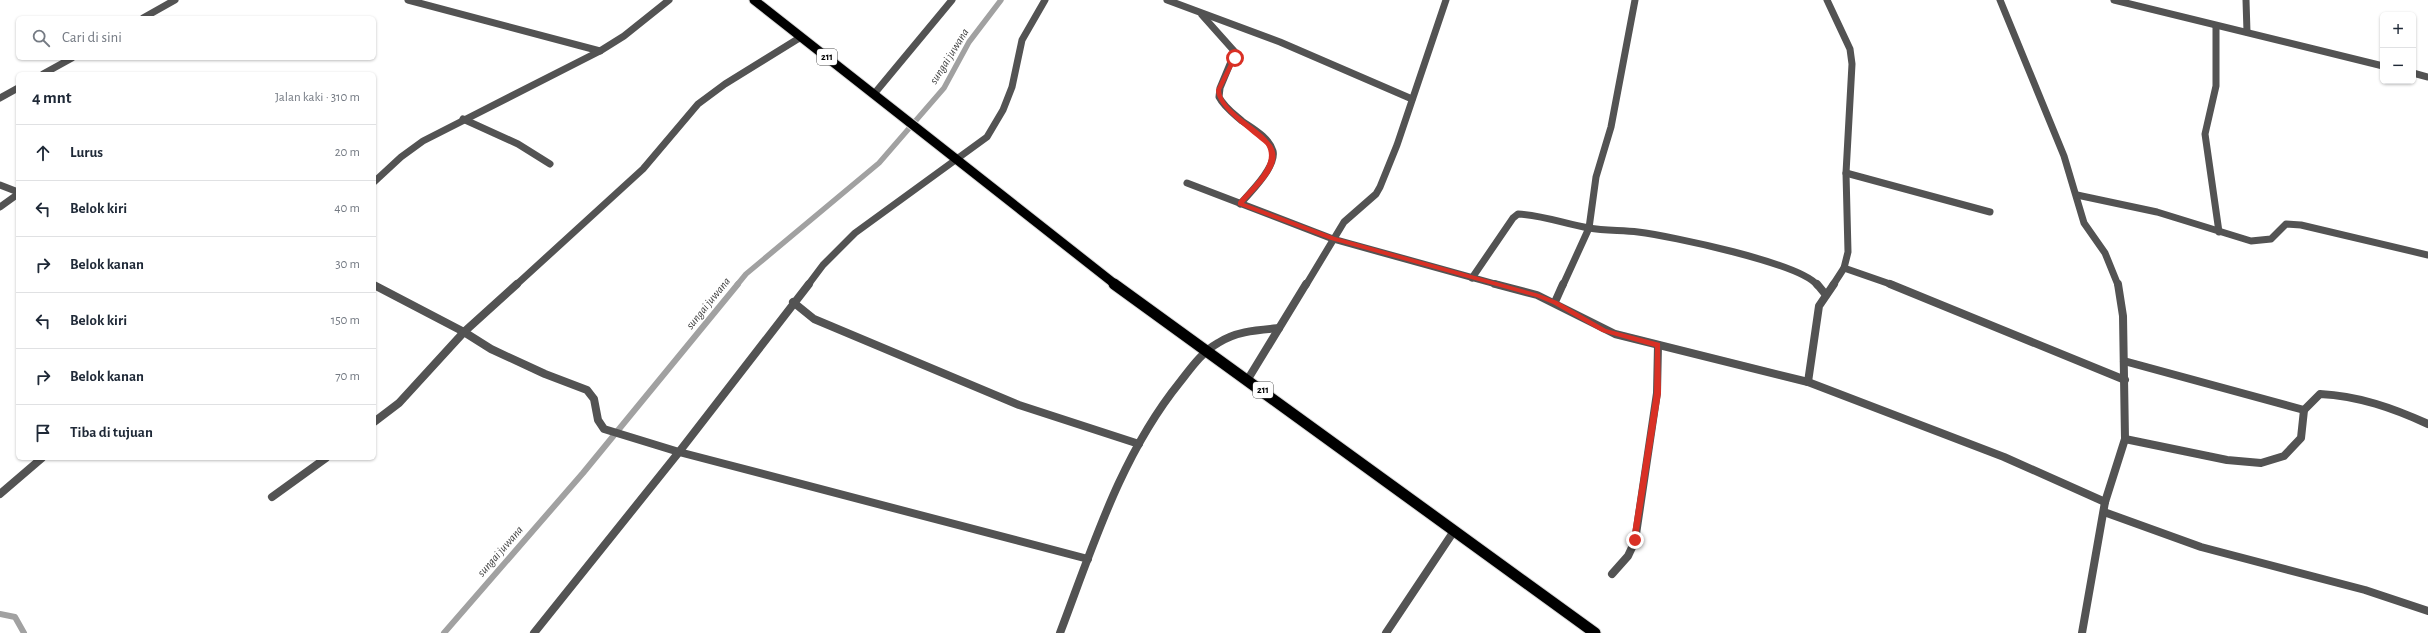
<!DOCTYPE html>
<html lang="id">
<meta charset="utf-8">
<style>
body{margin:0;font-family:"Alegreya Sans",sans-serif;background:#f2f2f3;color:#1f2937}
.controls{position:absolute;right:12px;top:12px;display:grid;overflow:hidden;border-radius:6px;box-shadow:0 1px 3px #0004}
.controls button{width:36px;height:36px;display:grid;place-items:center;padding:0;border:0;border-bottom:1px solid #e0e1e3;background:#fff;color:#1f2937;font:20px sans-serif}
.stop{position:absolute;width:12px;height:12px;margin:-9px;border:3px solid #d93025;border-radius:50%;background:#fff}
.stop.end{background:#d93025;border-color:#fff;box-shadow:0 1px 4px #0008}
.list{margin:0;padding:0;list-style:none}
h2{display:flex;justify-content:space-between;align-items:center;height:52px;margin:0;padding:0 16px;font-size:17px}
h2 small{font-size:13px;font-weight:400;color:#747a83}
.list li{display:grid;grid-template-columns:26px 1fr auto;gap:12px;align-items:center;box-sizing:border-box;height:56px;padding:0 16px;border-top:1px solid #e0e1e3}
.list b{display:block;font-size:15px;white-space:nowrap}
.list em{font-size:13px;font-style:normal;color:#747a83}
.icon{flex:none;width:22px;height:22px;fill:none;stroke:currentColor;stroke-width:2;stroke-linecap:round;stroke-linejoin:round}
.map{position:relative;flex:none;width:2428px;height:633px;overflow:hidden}
.search{position:absolute;background:#fff;box-shadow:0 1px 3px #0004;left:16px;top:16px;width:360px;height:44px;display:flex;align-items:center;gap:10px;box-sizing:border-box;padding:0 14px;border-radius:6px;color:#747a83;font-size:15px}
.panel{position:absolute;background:#fff;box-shadow:0 1px 3px #0004;left:16px;top:72px;width:360px;height:388px;border-radius:6px}
.map>svg:first-child{display:block}
.lines{fill:none;stroke-linecap:round;stroke-linejoin:round}
.stream-far1{stroke:#a1a1a1;stroke-width:5.5}
.stream{stroke:#a1a1a1;stroke-width:6}
.primary-far1-casing{stroke:#dbdbdb;stroke-width:11}
.primary-casing{stroke:#dbdbdb;stroke-width:13}
.street-far1{stroke:#535353;stroke-width:7}
.street{stroke:#535353;stroke-width:8}
.primary-far1{stroke:#000;stroke-width:9}
.primary{stroke:#000;stroke-width:11}
.route{fill:#d93025}
.labels{text-anchor:middle;dominant-baseline:central;stroke-width:3;stroke-linejoin:round;paint-order:stroke}
.shield{fill:#fff;stroke:#4c4c4c;stroke-width:1}
.shield-label{font-size:10px;font-weight:bold;fill:#000}
.water-label{font-size:12px;font-style:italic;fill:#424242;stroke:#fff}
</style>
<div class="map">
<svg width="2428" height="633" viewBox="0 0 2428 633">
<rect width="100%" height="100%" fill="#fff"/>
<g class="lines">
<!-- stream-far1 -->
<polyline class="stream-far1" points="737,285 746,274 879,163 944,88 969,42 1001,0"/>
<!-- stream -->
<g class="stream">
<polyline points="0,614 15,617 24,633"/>
<polyline points="444,633 583,473 738,284"/>
</g>
<!-- primary-far1 casing -->
<g class="primary-far1-casing">
<polyline id="primary-far1" points="754,0 1116,285"/>
</g>
<!-- primary casing -->
<g class="primary-casing">
<polyline id="primary" points="1114,284 1595,633"/>
</g>
<!-- street-far1 -->
<g class="street-far1">
<polyline points="408,0 600,51"/>
<polyline points="1167,0 1280,42 1412,99"/>
<polyline points="1827,0 1850,49 1852,64 1846,173 1848,252 1844,268 1833,285"/>
<polyline points="2000,0 2064,156 2084,223 2105,253 2118,285"/>
<polyline points="2114,0 2383,66"/>
<polyline points="2246,0 2247,32"/>
<path d="M1202,15L1235,52L1220,88L1219,97C1224,107 1234,114 1242,121C1252,128 1269,137 1273,151C1277,166 1250,193 1240,204"/>
<polyline points="143,18 175,0"/>
<polyline points="2216,26 2216,86 2205,134 2219,232"/>
<polyline points="2413,73 2428,77"/>
<polyline points="43,74 72,58"/>
<polyline points="874,94 952,0"/>
<polyline points="0,98 18,88"/>
<polyline points="463,119 518,144 550,164"/>
<polyline points="1846,173 1990,212"/>
<polyline points="374,182 401,157 423,141 600,51 624,36 669,0"/>
<polyline points="1187,183 1333,239 1499,285"/>
<polyline points="0,185 18,192"/>
<polyline points="2077,195 2157,212 2251,241 2271,239 2286,224 2301,225 2428,255"/>
<polyline points="0,207 18,194"/>
<polyline points="1844,268 1893,285"/>
<path d="M1472,278L1513,218L1518,214C1543,215 1565,224 1589,228C1605,231 1622,230 1638,232C1670,236 1800,263 1817,285"/>
<polyline points="516,285 643,169 698,104 725,84 801,37"/>
<polyline points="808,285 823,265 855,233 987,137 1003,110 1012,87 1022,40 1045,0"/>
<polyline points="1306,285 1344,222 1376,194 1380,187 1397,145 1446,0"/>
<polyline points="1563,285 1589,228 1596,177 1611,127 1635,0"/>
</g>
<!-- street -->
<g class="street">
<polyline points="1495,284 1537,295 1615,334 1808,382 2004,457 2105,502"/>
<polyline points="1817,284 1826,295"/>
<polyline points="1890,284 2125,380"/>
<polyline points="374,285 464,332 491,349 545,374 587,390 594,399 598,420 604,429 679,452 1088,559"/>
<polyline points="793,302 814,319 1019,405 1139,444"/>
<polyline points="1555,302 1563,284"/>
<polyline points="2124,361 2304,410"/>
<polyline points="1248,379 1306,284"/>
<polyline points="1808,382 1819,306 1834,284"/>
<polyline points="374,422 399,403 464,332 517,284"/>
<path d="M2125,439L2227,460L2261,463L2284,456L2301,438L2304,410L2320,394C2359,396 2393,408 2428,424"/>
<polyline points="0,494 42,458"/>
<polyline points="272,497 326,458"/>
<polyline points="2104,512 2201,547 2365,590 2428,611"/>
<polyline points="1612,574 1628,556 1635,541 1657,393 1658,345"/>
<polyline points="534,633 679,452 809,284"/>
<path d="M1060,633C1093,546 1121,455 1180,382C1191,368 1202,352 1218,343C1236,331 1258,330 1279,328"/>
<polyline points="1386,633 1454,531"/>
<polyline points="2082,633 2105,502 2125,439 2123,316 2118,284"/>
</g>
<!-- primary-far1 -->
<use href="#primary-far1" class="primary-far1"/>
<!-- primary -->
<use href="#primary" class="primary"/>
</g>
<!-- route -->
<path class="route" d="M1233,56L1237,58L1221,90C1222,117 1282,133 1275,161C1272,176 1254,191 1244,203L1335,237L1539,294L1557,301L1606,329L1660,343L1661,393L1637,543L1635,544L1631,540L1654,393L1655,347L1602,332L1553,304L1536,297L1331,240L1238,205V202C1250,187 1278,165 1266,145C1253,133 1216,108 1216,90Z"/>
<g class="labels">
<!-- shield labels -->
<g class="shield">
<rect x="817" y="49" width="20" height="16" rx="3"/>
<rect x="1253" y="382" width="20" height="16" rx="3"/>
</g>
<g class="shield-label">
<text x="827" y="57">211</text>
<text x="1263" y="390">211</text>
</g>
<!-- water labels -->
<g class="water-label">
<text transform="translate(949 56) rotate(-58)">sungai juwana</text>
<text transform="translate(708 303) rotate(-51)">sungai juwana</text>
<text transform="translate(500 551) rotate(-49)">sungai juwana</text>
</g>
</g>
</svg>
<div class="controls">
<button>+</button>
<button>−</button>
</div>
<div class="stop" style="left:1235px;top:58px"></div>
<div class="stop end" style="left:1635px;top:540px"></div>
<div class="search"><svg class="icon" aria-label="search" viewBox="0 0 24 24"><circle cx="10" cy="10" r="6"/><path d="M15 15l6 6"/></svg>Cari di sini</div>
<section class="panel">
<h2>4 mnt<small>Jalan kaki · 310 m</small></h2>
<ul class="list">
<li><svg class="icon" aria-label="ahead" viewBox="0 0 24 24"><path d="M12 20V5M6 11l6-6 6 6"/></svg><div><b>Lurus</b></div><em>20 m</em></li>
<li><svg class="icon" aria-label="left" viewBox="0 0 24 24"><path d="M17 20v-9H6M10 6l-5 5 5 5"/></svg><div><b>Belok kiri</b></div><em>40 m</em></li>
<li><svg class="icon" aria-label="right" viewBox="0 0 24 24"><path d="M7 20v-9h11M14 6l5 5-5 5"/></svg><div><b>Belok kanan</b></div><em>30 m</em></li>
<li><svg class="icon" aria-label="left" viewBox="0 0 24 24"><path d="M17 20v-9H6M10 6l-5 5 5 5"/></svg><div><b>Belok kiri</b></div><em>150 m</em></li>
<li><svg class="icon" aria-label="right" viewBox="0 0 24 24"><path d="M7 20v-9h11M14 6l5 5-5 5"/></svg><div><b>Belok kanan</b></div><em>70 m</em></li>
<li><svg class="icon" aria-label="arrive" viewBox="0 0 24 24"><path d="M6 21V4h12l-3 4 3 4H6"/></svg><div><b>Tiba di tujuan</b></div></li>
</ul>
</section>
</div>
